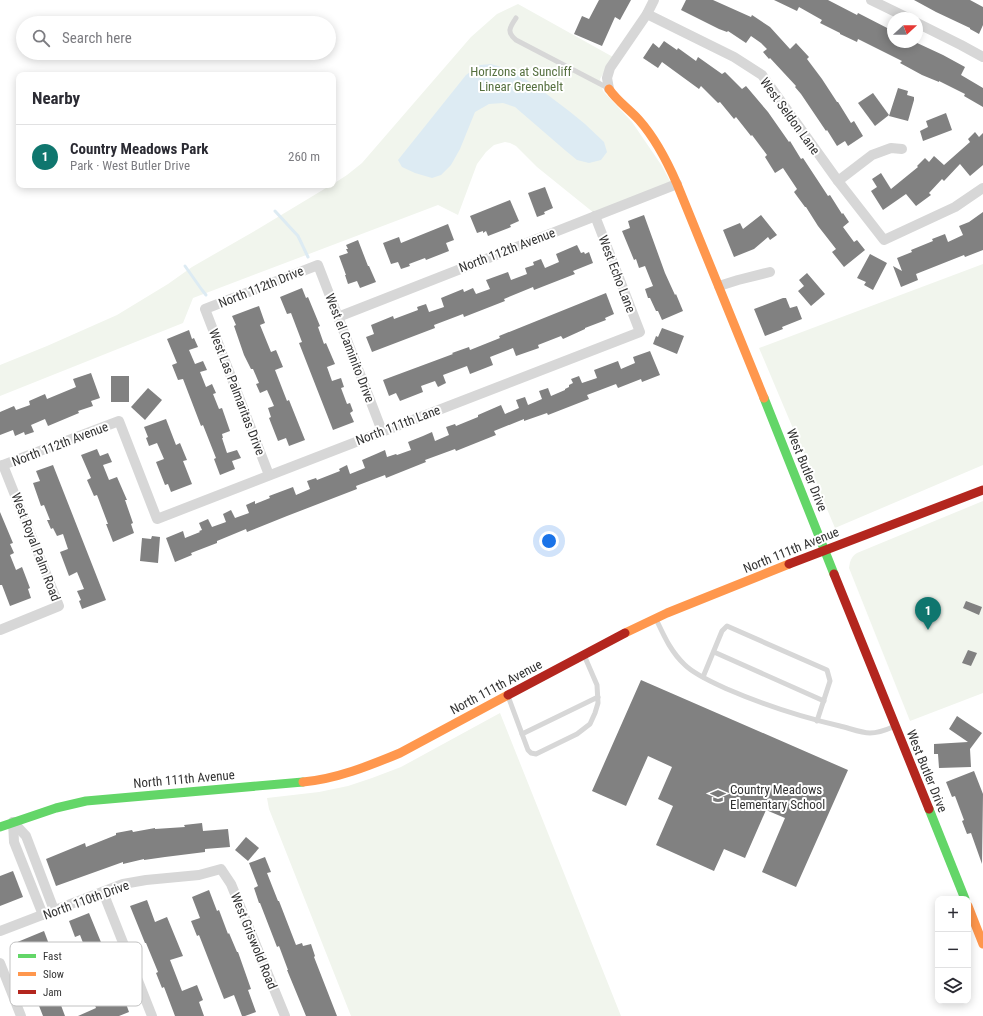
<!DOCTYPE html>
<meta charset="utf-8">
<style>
body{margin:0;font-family:"Roboto Condensed",sans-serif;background:#f7f7f7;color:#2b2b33}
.controls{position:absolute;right:12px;bottom:12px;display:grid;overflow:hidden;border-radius:8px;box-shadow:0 2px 10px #0003}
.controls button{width:36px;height:36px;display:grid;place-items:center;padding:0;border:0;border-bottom:1px solid #e1e1e2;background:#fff;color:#2b2b33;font:20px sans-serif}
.compass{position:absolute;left:887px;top:12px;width:36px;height:36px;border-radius:50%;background:#fff;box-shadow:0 2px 10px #0003;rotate:69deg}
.you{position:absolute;left:549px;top:541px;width:14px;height:14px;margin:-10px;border:3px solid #fff;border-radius:50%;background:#1a73e8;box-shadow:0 0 0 6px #1a73e833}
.badge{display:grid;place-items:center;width:26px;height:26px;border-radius:50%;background:#0f766e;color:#fff;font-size:13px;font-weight:700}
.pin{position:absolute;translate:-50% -33px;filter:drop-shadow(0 1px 2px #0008)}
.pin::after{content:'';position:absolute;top:21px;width:14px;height:12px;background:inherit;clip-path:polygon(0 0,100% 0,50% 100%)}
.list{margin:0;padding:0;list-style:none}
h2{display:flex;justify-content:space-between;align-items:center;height:52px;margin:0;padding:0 16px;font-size:17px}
h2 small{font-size:13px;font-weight:400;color:#7c7c81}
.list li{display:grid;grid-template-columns:26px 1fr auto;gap:12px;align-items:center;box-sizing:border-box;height:64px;padding:0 16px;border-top:1px solid #e1e1e2}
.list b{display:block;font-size:15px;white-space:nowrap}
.list p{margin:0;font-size:13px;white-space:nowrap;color:#7c7c81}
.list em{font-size:13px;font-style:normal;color:#7c7c81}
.icon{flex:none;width:22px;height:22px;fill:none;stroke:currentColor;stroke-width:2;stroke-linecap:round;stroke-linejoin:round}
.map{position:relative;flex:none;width:983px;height:1016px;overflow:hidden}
.search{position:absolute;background:#fff;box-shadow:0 2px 10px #0003;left:16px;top:16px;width:320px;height:44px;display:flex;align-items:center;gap:10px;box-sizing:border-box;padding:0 14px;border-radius:22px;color:#7c7c81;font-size:15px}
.panel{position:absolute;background:#fff;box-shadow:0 2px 10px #0003;left:16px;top:72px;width:320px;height:116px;border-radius:8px}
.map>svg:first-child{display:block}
.green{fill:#f1f5ed}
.water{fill:#ddebf3}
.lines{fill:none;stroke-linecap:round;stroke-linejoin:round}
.stream{stroke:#ddebf3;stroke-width:3}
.building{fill:#818181}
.lane{stroke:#d7d7d7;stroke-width:5}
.street{stroke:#d7d7d7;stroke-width:10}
.fast{stroke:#63d668;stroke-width:9}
.slow{stroke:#ff974d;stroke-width:9}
.jam{stroke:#b3261e;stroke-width:9}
.labels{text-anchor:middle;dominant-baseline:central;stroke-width:4;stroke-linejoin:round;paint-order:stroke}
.park-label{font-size:13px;fill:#56703f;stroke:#fff}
.street-label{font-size:13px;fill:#333;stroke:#fff}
.poi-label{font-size:13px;fill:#333;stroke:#fff;text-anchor:start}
.key{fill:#fff;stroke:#c2c2c2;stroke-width:1}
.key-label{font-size:11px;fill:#333}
</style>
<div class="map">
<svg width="983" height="1016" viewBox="0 0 983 1016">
<rect width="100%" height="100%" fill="#fff"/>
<!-- green -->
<g class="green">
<polygon points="518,4 613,57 600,79 603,91 632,122 662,166 671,183 594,213 537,167 516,146 510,143 505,142 494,145 486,152 477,164 458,215 438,205 193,298 183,323 0,396 0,365 47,346 117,315 168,284 192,267 258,229 331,185 333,185 333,184 347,175 362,163 471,37 497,14"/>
<polygon points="983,264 983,465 835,528 759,348"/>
<path d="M983,501V693L910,721L849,568C850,561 851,557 857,553Z"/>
<polygon points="500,713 621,1016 351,1016 269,809 267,798 319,792 348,786 372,778 401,767"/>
</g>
<!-- water -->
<polygon class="water" points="491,64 511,70 536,86 569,111 585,124 604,142 607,152 601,160 589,163 577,160 566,151 515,107 503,103 489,104 475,112 460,149 451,165 441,175 432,178 415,173 402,167 398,160 466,75 480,65"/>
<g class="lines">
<!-- stream -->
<g class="stream">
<polyline points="275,211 298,236 308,257"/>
<polyline points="185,266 202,290 206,295"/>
</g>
</g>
<!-- building -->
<g class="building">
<polygon points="599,0 631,0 620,20 615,17 602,46 574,34 582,16 589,19"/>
<polygon points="686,0 713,0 751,17 752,15 770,27 790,49 796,43 809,57 807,59 822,79 837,102 838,102 851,123 854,121 863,136 848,146 845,141 837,146 827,130 826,131 801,94 795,87 796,86 770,58 769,59 763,52 767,49 761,43 751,36 746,43 728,31 727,32 719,29 681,10"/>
<polygon points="774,0 828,0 857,15 858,13 893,31 893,42 915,42 943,55 965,67 961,75 983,88 983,107 964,96 965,94 939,81 939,82 922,75 900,63 902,61 858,39 857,42 840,34 840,33 820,23 822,20 799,7 797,11"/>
<polygon points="914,0 970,0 983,7 983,25 979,34 970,29 970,28 936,12"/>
<polygon points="664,41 677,50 678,48 696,61 698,57 722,74 725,72 742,89 746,86 768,112 789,142 790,141 801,159 803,158 828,196 830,195 842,214 843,213 849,222 843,227 854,242 857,240 865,250 844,267 832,252 836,249 818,226 806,207 805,207 794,192 797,189 783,168 775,173 765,157 767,155 752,135 751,136 736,117 734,119 720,102 718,103 701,86 699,89 662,62 658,68 643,58 653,43 659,48"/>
<polygon points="898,88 908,91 907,95 914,97 914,100 908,121 889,116"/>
<polygon points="873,93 889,115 875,126 858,103"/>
<polygon points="946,113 952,130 923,141 920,131 928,127 926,121"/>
<polygon points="975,132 979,137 983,133 983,165 970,176 960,164 944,181 942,179 929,193 931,195 916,206 906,194 883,210 871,191 877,187 872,179 881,173 891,189 918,167 917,166 925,158 929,162 934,156 944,165 970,142 968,139"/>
<polygon points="545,187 553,208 544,212 545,214 537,217 528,193"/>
<polygon points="510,200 519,221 510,225 511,227 488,236 486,231 483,233 483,231 477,233 470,216"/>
<polygon points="983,212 983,250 965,257 964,255 916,274 918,280 901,287 893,266 902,271 897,258 912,252 911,250 933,241 932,239 945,234 948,242 963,235 959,226 969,222"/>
<polygon points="644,215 665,273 675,295 676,294 683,311 662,320 658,311 656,311 650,298 648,298 645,289 653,286 645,266 639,268 636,259 634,260 622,231 630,228 628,221"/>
<polygon points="761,215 777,235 770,240 768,237 754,249 734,257 723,230 740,223 743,229"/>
<polygon points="448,224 454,240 446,243 449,251 426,260 425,258 409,264 410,266 401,269 398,262 391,264 383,243 399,237 401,243"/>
<polygon points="358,240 368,266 369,266 376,282 360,288 357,281 348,284 345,275 346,275 339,256 348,253 346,249 348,249 346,245"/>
<polygon points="577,245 581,253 584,252 585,254 589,252 593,263 573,271 575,274 534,290 533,287 504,299 505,301 482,310 464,317 463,314 434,325 435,328 372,352 366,337 374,334 371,325 393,316 394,319 418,310 417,307 426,304 429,312 444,307 441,298 463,289 464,292 473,288 476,294 490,289 486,280 508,272 511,280 527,274 525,268 534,265 533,262 541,259 545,268 559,262 556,254"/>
<polygon points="870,254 887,263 873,290 864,285 866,282 857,278"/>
<polygon points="807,273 825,294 811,306 798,291 804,286 799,280"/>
<polygon points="302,288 306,298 308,297 320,326 318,327 324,344 326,343 335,364 327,367 332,381 341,378 344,387 341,388 347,404 350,403 353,411 350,413 354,422 333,430 299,343 302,342 291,313 287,314 280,297"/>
<polygon points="606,293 614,314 605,318 606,320 585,328 585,329 563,339 561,336 538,345 539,348 516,356 513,348 490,357 493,365 470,374 467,366 443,375 446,383 438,387 435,381 421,386 423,392 400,401 396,393 389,396 383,380 453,354 452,353 469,347 470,350 500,338 499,336 539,320"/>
<polygon points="783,298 786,298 790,308 797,306 802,319 782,327 783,329 765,336 754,309"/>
<polygon points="259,306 265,323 260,325 271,352 276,350 283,367 275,370 287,401 289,400 305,440 289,446 286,438 278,441 269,418 271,417 268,408 274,406 267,390 260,393 256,384 259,383 253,369 251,369 244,355 234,326 236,325 232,316"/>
<polygon points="662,328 684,336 677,354 653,344 656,336 658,337"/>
<polygon points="189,330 192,339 194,338 198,347 189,350 195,364 203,361 207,370 200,372 206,387 212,384 216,393 213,394 219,409 222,408 230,431 222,434 223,438 222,438 227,453 237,450 241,458 232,461 235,469 220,475 214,459 216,458 203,425 201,426 183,379 178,380 172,365 177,363 167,339"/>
<polygon points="650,351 660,375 642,382 641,379 618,388 616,384 587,395 589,399 548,415 547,413 524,421 524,419 494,431 496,435 456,451 455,449 425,460 426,462 386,478 385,475 356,486 357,489 287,516 247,532 246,529 217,541 217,543 191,553 192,555 175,562 166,538 183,531 185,538 200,532 199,531 202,530 199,523 208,519 212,527 226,522 223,514 231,510 235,518 249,513 246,505 255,501 255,504 270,498 269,496 293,487 296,495 310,489 307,481 316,478 317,480 340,471 339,469 347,465 350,474 365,468 362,460 376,454 385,450 387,457 396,454 397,455 411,450 408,442 423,436 432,432 435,441 449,435 446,427 455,424 456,426 478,417 478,415 501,405 505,414 519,408 516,400 525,397 528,405 542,399 539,391 548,388 551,396 565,390 565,389 569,387 569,385 573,383 571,379 579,376 582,383 597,378 594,370 618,361 621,369 635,363 633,357"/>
<polygon points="91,373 100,398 91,401 93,406 78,411 79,413 48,426 45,419 31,425 34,432 25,435 24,432 15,436 13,430 0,435 0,412 14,406 16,410 30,405 29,401 45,394 47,399 76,387 73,379"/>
<rect x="111" y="376" width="18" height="26"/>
<polygon points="148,388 162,400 145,420 131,407"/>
<polygon points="166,419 176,445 180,443 187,460 183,461 192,484 171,492 168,484 165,485 156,462 164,459 157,443 149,446 146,438 148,437 144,427"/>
<polygon points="97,449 100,456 108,453 112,462 103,465 109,480 117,477 127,500 125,500 133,523 131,524 134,533 113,542 106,524 108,524 97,495 94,496 87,480 91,478 81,455"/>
<polygon points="53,465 106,600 82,609 79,601 81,600 77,591 84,589 77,572 69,576 60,552 68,549 63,534 57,536 53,528 51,529 47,520 50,520 44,505 41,506 33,483 40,481 36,471"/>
<polygon points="0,512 13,543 10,544 14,553 10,555 16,570 22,567 30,588 28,589 31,598 10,606 2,585 0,585"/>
<polygon points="152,536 160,537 158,563 140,561 142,538 151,539"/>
<polygon points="966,601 982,607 979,615 963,608"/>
<polygon points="968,650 977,653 971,666 962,663"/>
<polygon points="641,680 848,770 796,887 762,872 785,818 766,810 745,858 724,849 714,871 656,845 673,806 658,799 672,767 648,756 626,806 592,791"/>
<polygon points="957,716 982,733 970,749 971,767 939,768 938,754 934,754 934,744 968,742 949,729"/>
<polygon points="974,771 983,794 982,864 971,833 967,834 962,821 964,820 955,796 952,797 946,782"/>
<polygon points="202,823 203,831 228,829 230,847 205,849 205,852 165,857 144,860 144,859 123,864 123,862 56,886 46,859 85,843 86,847 116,835 116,833 132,830 133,832 155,828 155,829 185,827 184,825"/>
<polygon points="246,837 259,848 248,861 235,850"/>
<polygon points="265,857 271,872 267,873 278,901 279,901 296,945 302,943 303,946 311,944 315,956 314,957 337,1016 306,1016 287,970 288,970 279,946 277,947 260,903 259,903 254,888 258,886 249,863"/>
<polygon points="13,871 23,897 0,906 0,876"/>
<polygon points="209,890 217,911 219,910 228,934 229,933 237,952 238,952 251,989 248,990 256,1012 245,1016 242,1016 234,995 224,999 199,935 197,936 191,921 200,918 192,897"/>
<polygon points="147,900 155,922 167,917 183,956 170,960 182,991 197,985 203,1000 199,1002 204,1016 175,1016 164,987 162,988 156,973 158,972 146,943 145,943 130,906"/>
<polygon points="89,913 105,952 102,953 112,978 116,976 129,1012 119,1016 78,1016 96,1008 88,987 90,987 82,967 91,963 80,935 75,937 69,921"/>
<polygon points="44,931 50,947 47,948 59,978 60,977 65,989 56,992 65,1016 43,1016 28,978 15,943"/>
</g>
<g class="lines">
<!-- lane -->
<g class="lane">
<path d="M516,18C510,27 506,32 516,40L608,88"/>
<path d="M656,619C664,636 671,652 685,665C695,675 714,683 727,689C764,705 801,717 840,726C849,728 861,733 870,733C878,733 886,730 893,727"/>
<polyline points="714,652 824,701"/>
<polyline points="703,677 722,631 727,626 827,670 830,681 817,721"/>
<polyline points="508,696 528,750 531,753 536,754 577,734 590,724 595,713 598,703 597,685 584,655"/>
<polyline points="522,734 598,697"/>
</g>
<!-- street -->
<g class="street">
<polyline points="871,0 908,18"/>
<polyline points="647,14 734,57 762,75 838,181 884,240 955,207 983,188"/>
<polyline points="917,23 961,45 983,57"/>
<polyline points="609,89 607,78 610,68 647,14 654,0"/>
<polyline points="838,181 872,155 891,148 902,149"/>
<polyline points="719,286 738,280 770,272"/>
<polyline points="338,317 677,184"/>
<polyline points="0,466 119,421 157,519 640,332 595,216"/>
<polyline points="269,475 205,309 318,265 382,431"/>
<polyline points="0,630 59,606 3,465"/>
<polyline points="13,822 26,836 54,910"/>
<polyline points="13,822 14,842 43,915"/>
<polyline points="103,892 152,1016"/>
<polyline points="0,931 123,884 146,880 199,875 221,869 231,884 285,1016"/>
<polyline points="0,963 21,1016"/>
</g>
<!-- fast -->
<g class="fast">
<polyline points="764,398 834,574"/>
<polyline points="929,809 965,899"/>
<polyline points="0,827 56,808 86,801 303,782"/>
</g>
<!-- slow -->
<g class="slow">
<path d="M609,89C617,101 629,109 639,120C656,139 667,161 677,184L764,398"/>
<polyline points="625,633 667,613 789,564"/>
<path d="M303,782C336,779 369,766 400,753L508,695"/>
<polyline points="968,906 983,944"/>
</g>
<!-- jam -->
<g class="jam">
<polyline points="789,564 983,490"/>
<polyline points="834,574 929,809"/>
<polyline points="508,695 625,633"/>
</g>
</g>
<!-- icons -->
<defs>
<g id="school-bare" transform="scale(1.2)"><path d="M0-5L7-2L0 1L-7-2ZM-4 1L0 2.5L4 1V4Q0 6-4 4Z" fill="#7a7a7a" stroke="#fff" stroke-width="2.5" paint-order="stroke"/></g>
</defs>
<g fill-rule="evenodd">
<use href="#school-bare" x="718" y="796"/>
</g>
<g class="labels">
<!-- park labels -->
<g class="park-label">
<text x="521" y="71">Horizons at Suncliff<tspan x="521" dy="15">Linear Greenbelt</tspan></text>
</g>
<!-- street labels -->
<g class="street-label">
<text transform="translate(790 116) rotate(54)">West Seldon Lane</text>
<text transform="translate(507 250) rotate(-21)">North 112th Avenue</text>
<text transform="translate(617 274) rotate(69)">West Echo Lane</text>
<text transform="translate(261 287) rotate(-22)">North 112th Drive</text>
<text transform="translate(350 348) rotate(69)">West el Caminito Drive</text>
<text transform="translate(237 392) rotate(69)">West Las Palmaritas Drive</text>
<text transform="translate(398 425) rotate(-21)">North 111th Lane</text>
<text transform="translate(60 444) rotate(-21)">North 112th Avenue</text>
<text transform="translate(807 470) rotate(68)">West Butler Drive</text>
<text transform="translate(36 547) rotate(69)">West Royal Palm Road</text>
<text transform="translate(791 550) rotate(-22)">North 111th Avenue</text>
<text transform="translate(496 687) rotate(-28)">North 111th Avenue</text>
<text transform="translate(927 771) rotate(68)">West Butler Drive</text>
<text transform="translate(184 779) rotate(-5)">North 111th Avenue</text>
<text transform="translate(86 900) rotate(-20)">North 110th Drive</text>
<text transform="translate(254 941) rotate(68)">West Griswold Road</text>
</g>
<!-- poi labels -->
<g class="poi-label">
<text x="730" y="789">Country Meadows<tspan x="730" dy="15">Elementary School</tspan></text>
</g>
</g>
<!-- legend -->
<rect x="10" y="942" width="132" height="64" rx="6" class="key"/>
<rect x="18" y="954" width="18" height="4" fill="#63d668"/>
<rect x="18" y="972" width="18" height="4" fill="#ff974d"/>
<rect x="18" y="990" width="18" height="4" fill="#b3261e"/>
<g class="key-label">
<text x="43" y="960">Fast</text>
<text x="43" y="978">Slow</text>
<text x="43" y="996">Jam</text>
</g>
</svg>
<div class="controls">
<button>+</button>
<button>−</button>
<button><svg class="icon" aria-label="layers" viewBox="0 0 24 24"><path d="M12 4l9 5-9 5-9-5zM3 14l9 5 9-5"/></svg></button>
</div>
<svg class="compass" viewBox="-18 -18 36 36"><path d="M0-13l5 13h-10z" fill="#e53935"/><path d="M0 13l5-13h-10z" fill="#7c7c81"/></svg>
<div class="you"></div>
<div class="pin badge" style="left:928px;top:630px">1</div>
<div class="search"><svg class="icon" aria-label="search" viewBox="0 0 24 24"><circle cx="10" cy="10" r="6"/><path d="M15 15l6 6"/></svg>Search here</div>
<section class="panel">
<h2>Nearby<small></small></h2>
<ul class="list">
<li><span class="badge">1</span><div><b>Country Meadows Park</b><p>Park · West Butler Drive</p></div><em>260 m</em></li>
</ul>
</section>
</div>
